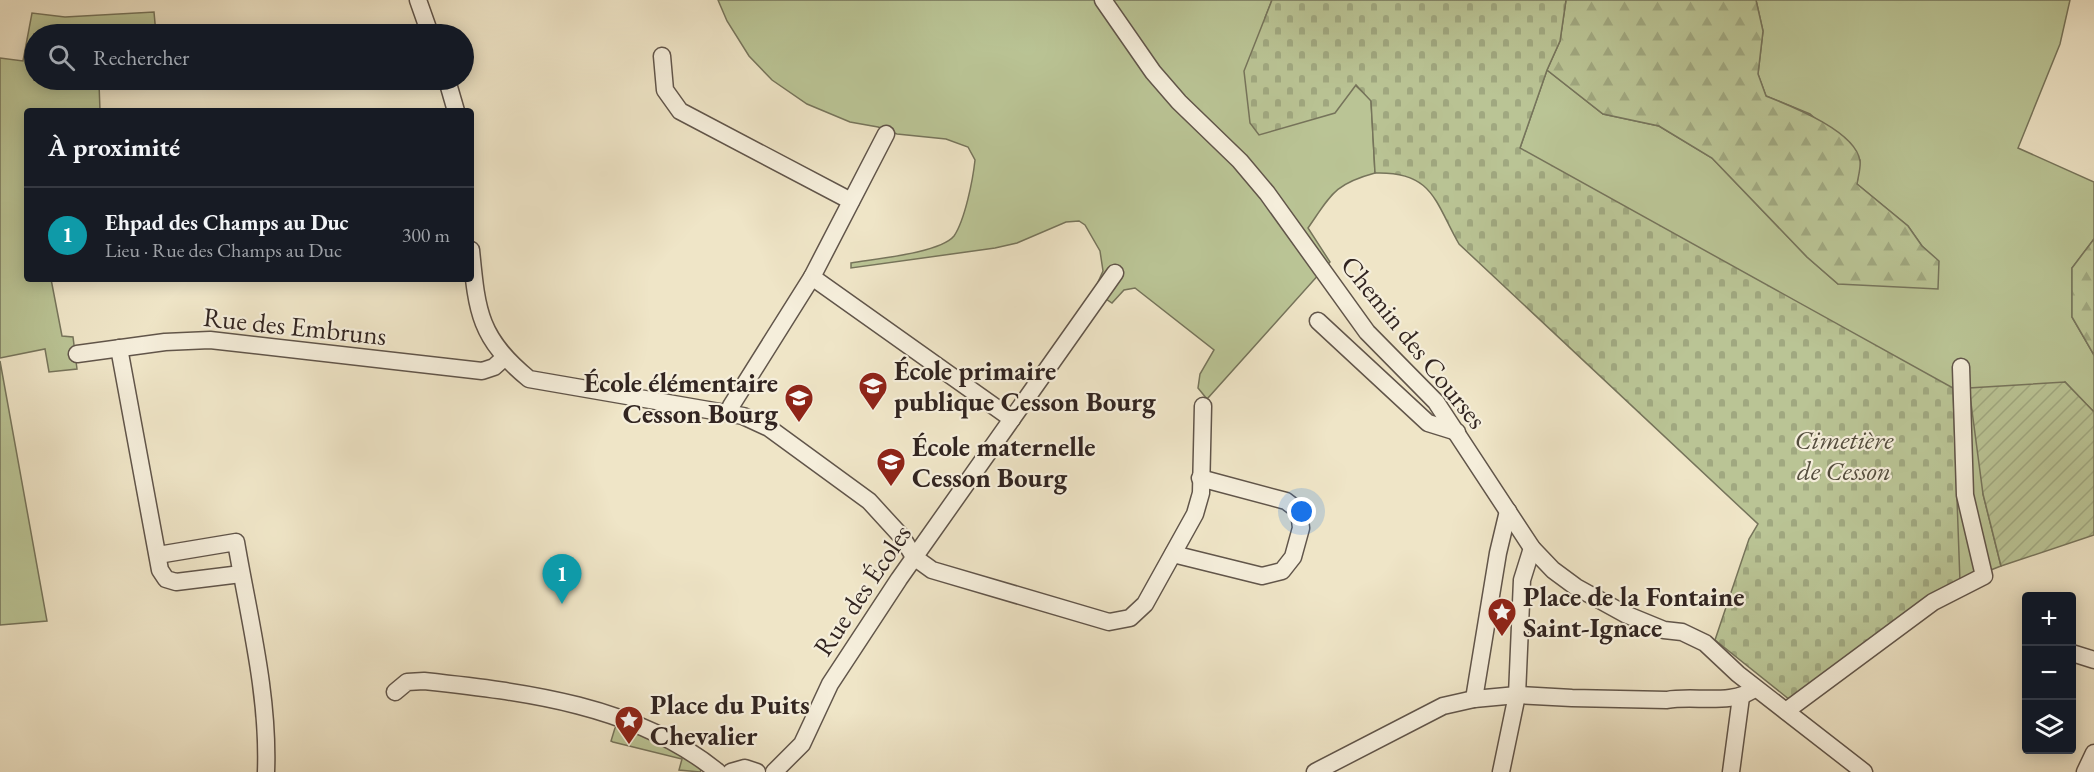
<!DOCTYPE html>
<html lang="fr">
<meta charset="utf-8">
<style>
body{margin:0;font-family:"EB Garamond",serif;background:#20242c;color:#f1f3f6}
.controls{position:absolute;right:18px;bottom:18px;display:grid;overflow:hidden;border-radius:6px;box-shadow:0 3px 15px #0003}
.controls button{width:54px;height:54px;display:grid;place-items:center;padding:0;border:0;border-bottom:2px solid #363941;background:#171b24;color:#f1f3f6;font:30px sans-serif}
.you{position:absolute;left:1302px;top:512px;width:21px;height:21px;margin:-15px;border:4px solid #fff;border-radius:50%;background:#1a73e8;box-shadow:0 0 0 9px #1a73e833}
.badge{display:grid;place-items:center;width:39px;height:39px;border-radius:50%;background:#7c3aed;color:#fff;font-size:20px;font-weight:700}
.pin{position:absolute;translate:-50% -50px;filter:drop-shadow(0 2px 3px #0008)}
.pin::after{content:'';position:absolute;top:32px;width:21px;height:18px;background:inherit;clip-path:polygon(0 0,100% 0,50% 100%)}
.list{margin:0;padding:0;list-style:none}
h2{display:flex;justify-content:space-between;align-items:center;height:78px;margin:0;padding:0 24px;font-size:26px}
h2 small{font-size:20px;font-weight:400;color:#9ea1a6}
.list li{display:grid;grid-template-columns:39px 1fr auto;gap:18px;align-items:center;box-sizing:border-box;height:96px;padding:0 24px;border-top:2px solid #363941}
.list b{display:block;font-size:22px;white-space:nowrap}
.list p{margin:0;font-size:20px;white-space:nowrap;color:#9ea1a6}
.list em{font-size:20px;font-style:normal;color:#9ea1a6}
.icon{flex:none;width:33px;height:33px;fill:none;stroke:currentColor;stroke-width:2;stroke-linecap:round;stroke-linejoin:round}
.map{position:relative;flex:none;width:2094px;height:772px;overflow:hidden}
.search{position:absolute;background:#171b24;box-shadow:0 3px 15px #0003;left:24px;top:24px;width:450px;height:66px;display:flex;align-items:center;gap:15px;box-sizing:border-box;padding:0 21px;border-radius:33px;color:#9ea1a6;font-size:22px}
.panel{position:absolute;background:#171b24;box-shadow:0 3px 15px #0003;left:24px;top:108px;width:450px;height:174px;border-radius:6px}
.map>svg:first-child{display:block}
.green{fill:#bac495;stroke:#76745b;stroke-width:1.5}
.forest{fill:url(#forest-firs);stroke:#76745b;stroke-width:1.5}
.cemetery{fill:url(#cemetery-stones);stroke:#76745b;stroke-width:1.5}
.garden{fill:url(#garden-furrows);stroke:#76745b;stroke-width:1.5}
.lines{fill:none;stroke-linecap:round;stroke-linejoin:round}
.minor-casing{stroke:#61554a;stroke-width:19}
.minor{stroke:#f5eedb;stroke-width:16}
.labels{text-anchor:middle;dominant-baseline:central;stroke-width:4.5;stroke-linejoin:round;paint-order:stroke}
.street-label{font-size:27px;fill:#322521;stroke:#f5eedb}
.poi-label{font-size:27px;font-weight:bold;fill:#322521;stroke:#f5eedb;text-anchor:start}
.park-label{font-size:27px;font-style:italic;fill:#544d3e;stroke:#f5eedb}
</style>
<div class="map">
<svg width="2094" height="772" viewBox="0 0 2094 772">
<defs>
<pattern id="forest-firs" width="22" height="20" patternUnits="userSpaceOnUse" patternTransform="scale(1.5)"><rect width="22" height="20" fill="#bac495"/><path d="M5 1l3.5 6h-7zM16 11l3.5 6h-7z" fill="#a0a880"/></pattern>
<pattern id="cemetery-stones" width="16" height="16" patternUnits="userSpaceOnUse" patternTransform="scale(1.5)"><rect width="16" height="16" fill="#bac495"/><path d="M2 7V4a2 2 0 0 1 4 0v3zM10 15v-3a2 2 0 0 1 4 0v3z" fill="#a0a880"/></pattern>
<pattern id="garden-furrows" width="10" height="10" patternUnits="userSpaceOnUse" patternTransform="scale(1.5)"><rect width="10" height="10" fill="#bac495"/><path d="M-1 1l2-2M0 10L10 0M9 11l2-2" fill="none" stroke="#a0a880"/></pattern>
</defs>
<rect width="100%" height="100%" fill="#efe5c7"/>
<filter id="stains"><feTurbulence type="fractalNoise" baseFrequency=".00333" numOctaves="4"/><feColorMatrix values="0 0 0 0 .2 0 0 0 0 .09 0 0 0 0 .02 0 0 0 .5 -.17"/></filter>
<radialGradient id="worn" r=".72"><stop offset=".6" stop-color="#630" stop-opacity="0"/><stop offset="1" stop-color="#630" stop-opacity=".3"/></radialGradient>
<!-- green -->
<g class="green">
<path d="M718,0H1272L1265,18L1355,85L1371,100L1375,173C1334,184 1331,195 1308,228L1330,262L1207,399L1198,388L1200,374L1214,350L1135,288L1124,290L1112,303L1094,291L1103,271L1100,251L1085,225L1079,221L1066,222L1017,243L995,248L851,268V263C874,259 940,253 954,236C965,220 973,179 975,160L968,147L946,139L897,134L878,127L850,122L807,104L772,80L749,56L727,21Z"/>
<polygon points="1756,0 2070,0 2060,44 2018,148 2094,182 2094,239 2072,268 2072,317 2094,355 2094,412 2065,382 1983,494 2001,566 1960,582 1520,148 1547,70 1603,114 1659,126 1712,158 1807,257 1838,284 1938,261 1922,246 1908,226 1857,184 1860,160 1810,114 1766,96 1758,74 1763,31"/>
<path d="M154,12L156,34H34V80H331C254,91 177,86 99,83L100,111H27V279H51L62,336L73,337L77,369L49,372L45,349L0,358V58L23,61L32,13L65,17Z"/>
<polygon points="0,361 47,621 0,625"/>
<polygon points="618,726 655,740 703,767 700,772 679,770 682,759 613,742 611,741 615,728"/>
</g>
<!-- forest -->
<g class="forest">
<path d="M1566,0H1756L1763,31L1758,74L1766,96C1791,106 1856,131 1860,161C1861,168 1858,177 1857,184L1908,226L1922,246L1939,261L1938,289L1838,284L1807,257L1712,158L1659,126L1603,114L1547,70L1560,41Z"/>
<polygon points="2094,239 2094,355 2072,317 2072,268"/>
</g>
<!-- cemetery -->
<path class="cemetery" d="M1272,0H1566L1560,41L1547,70L1520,148L1953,388L1960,582L1790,700L1715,640L1749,539L1758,524L1459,244C1435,202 1433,171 1375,173L1371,101L1356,85L1335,113L1259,135L1250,123L1244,71Z"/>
<!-- garden -->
<polygon class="garden" points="2065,382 2094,412 2094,535 2001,566 1983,494 1969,388"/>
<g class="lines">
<!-- minor casing -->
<g class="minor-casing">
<g id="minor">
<polyline points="418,0 430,34"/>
<polyline points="1103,0 1153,72 1179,102 1240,161 1267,193 1367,332 1436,402 1532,548 1553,570 1576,587 1625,614 1664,630 1682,632 1705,643 1738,674 1864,772"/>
<polyline points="662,56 665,90 680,111 851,201"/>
<polyline points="447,80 456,111"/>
<path d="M471,250C477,312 479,338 529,379L743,416L769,428L869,501L902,537L914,557L932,570L1109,622L1130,618L1145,604L1195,514L1201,493L1203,406"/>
<polyline points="812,277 1012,419"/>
<polyline points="1318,321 1428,423 1457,432"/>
<polyline points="119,348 160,570 166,579 176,582 241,574"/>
<polyline points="77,354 165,342 210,340 482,371 494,367 504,358"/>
<polyline points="730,414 731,406 812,277 886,134"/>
<polyline points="1173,554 1262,576 1282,571 1293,557 1301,528 1299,511 1286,501 1200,478"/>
<path d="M158,555L236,542C249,618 269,695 266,772"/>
<polyline points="2072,653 2094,660"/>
<path d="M395,692L407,682L424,681C525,692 636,705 718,772"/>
<polyline points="1474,699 1498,553 1508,511"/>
<polyline points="1786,711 1933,602 1984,576 1965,495 1961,367"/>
<polyline points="731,772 745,768 757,772"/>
<polyline points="774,772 802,744 830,684 899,579 1115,273"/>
<path d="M1315,772L1443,706L1474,699L1517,695L1572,698L1667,700C1693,695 1735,706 1755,688"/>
<polyline points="1501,772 1517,695 1522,580 1532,548"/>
<polyline points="1731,772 1741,697"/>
<polyline points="2085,772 2094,753"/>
</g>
</g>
<!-- minor -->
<use href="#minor" class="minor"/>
</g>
<!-- icons -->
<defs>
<g id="school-pin" transform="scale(1.5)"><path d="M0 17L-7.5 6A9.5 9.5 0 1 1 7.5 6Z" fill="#8f2418" stroke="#f5eedb"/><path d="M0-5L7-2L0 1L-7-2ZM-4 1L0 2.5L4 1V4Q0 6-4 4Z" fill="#fff"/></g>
<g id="sight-pin" transform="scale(1.5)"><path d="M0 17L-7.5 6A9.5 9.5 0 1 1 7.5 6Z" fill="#8f2418" stroke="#f5eedb"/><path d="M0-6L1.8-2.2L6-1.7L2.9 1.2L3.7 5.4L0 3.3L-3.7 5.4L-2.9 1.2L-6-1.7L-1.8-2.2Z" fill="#fff"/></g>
</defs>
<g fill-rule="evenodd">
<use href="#school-pin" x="873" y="386"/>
<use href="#school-pin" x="799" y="398"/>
<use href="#school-pin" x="891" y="462"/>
<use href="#sight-pin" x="1502" y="612"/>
<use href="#sight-pin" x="629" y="720"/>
</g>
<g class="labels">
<!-- street labels -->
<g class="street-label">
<text transform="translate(295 326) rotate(6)">Rue des Embruns</text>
<text transform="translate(1414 342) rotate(51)">Chemin des Courses</text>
<text transform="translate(862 590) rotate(-56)">Rue des Écoles</text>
</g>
<!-- poi labels -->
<g class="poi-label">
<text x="894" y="370">École primaire<tspan x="894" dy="31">publique Cesson Bourg</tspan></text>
<text x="778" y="382" text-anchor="end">École élémentaire<tspan x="778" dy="31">Cesson Bourg</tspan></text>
<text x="912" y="446">École maternelle<tspan x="912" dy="31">Cesson Bourg</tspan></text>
<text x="1523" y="596">Place de la Fontaine<tspan x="1523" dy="31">Saint-Ignace</tspan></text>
<text x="650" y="704">Place du Puits<tspan x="650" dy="31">Chevalier</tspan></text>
</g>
<!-- park labels -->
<g class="park-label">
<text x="1844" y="439">Cimetière<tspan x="1844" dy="31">de Cesson</tspan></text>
</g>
</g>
<rect width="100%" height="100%" filter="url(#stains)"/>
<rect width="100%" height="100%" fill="url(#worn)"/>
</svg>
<div class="controls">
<button>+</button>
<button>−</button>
<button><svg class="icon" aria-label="layers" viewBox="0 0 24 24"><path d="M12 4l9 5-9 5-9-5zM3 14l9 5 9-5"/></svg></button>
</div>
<div class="you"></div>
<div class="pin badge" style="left:562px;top:604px;background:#0f9aa8">1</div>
<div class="search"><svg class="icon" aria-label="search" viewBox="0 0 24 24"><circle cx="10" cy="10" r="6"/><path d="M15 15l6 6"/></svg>Rechercher</div>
<section class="panel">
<h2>À proximité<small></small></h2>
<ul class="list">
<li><span class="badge" style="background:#0f9aa8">1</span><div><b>Ehpad des Champs au Duc</b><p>Lieu · Rue des Champs au Duc</p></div><em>300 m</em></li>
</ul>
</section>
</div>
